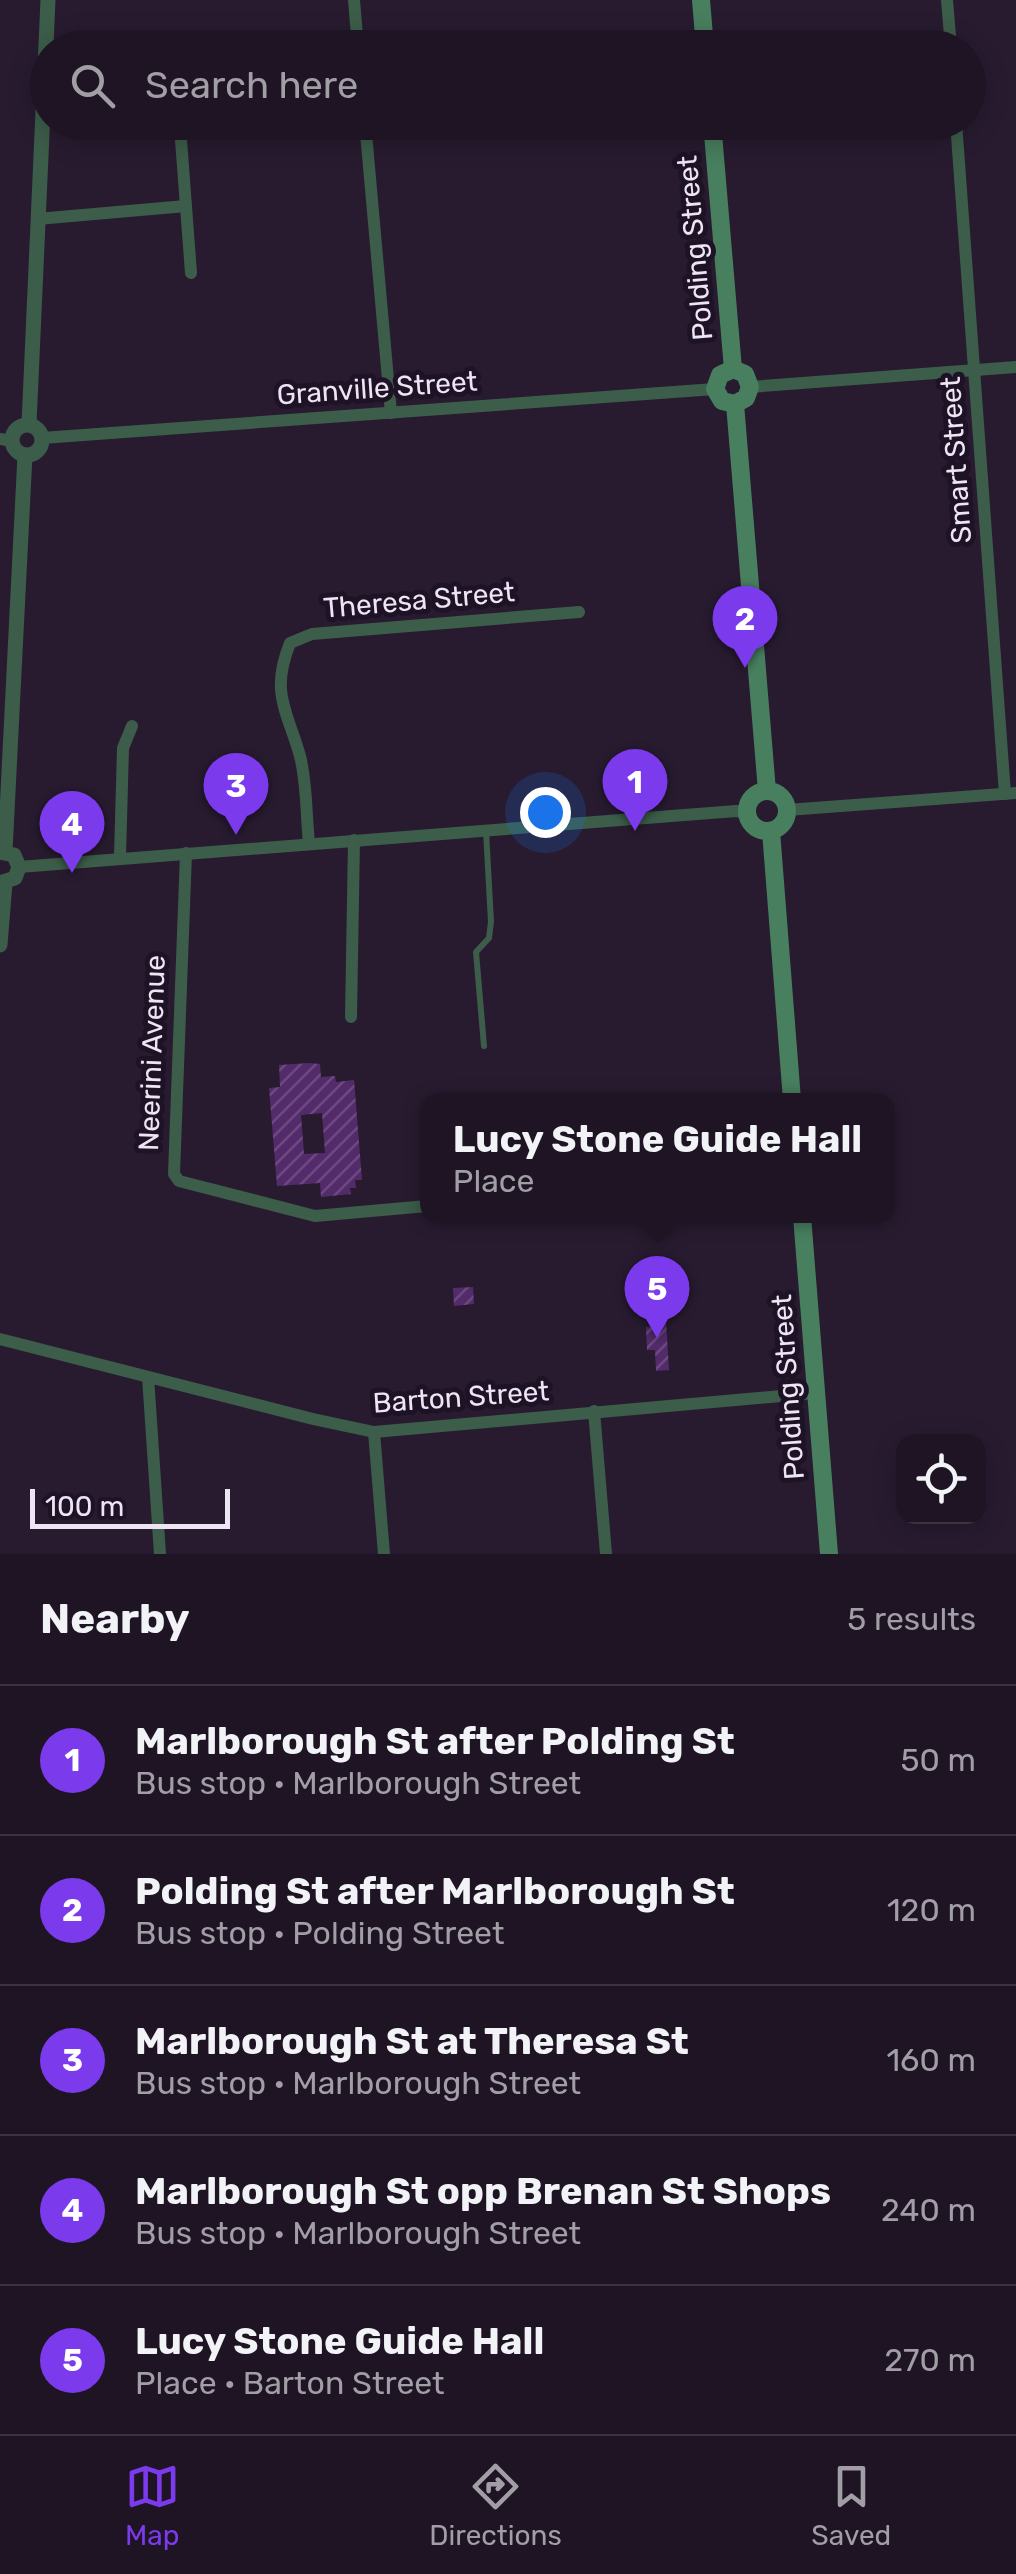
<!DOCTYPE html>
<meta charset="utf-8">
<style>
body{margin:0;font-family:Rubik,sans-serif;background:#261d2c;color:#f1f3f6}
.controls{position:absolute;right:30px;bottom:30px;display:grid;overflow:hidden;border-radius:20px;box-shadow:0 5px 25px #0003}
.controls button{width:90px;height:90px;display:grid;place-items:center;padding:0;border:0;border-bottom:2px solid #3c3341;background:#1e1424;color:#f1f3f6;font:50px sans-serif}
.scale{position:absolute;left:30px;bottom:25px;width:200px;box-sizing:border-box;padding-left:10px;border:5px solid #ede5f3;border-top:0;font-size:28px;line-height:35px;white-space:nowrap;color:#ede5f3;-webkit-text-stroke:8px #1e1226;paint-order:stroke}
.you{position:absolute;left:545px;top:812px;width:35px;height:35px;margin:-25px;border:8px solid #fff;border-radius:50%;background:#1a73e8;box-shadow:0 0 0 15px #1a73e833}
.badge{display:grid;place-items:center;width:65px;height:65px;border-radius:50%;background:#7c3aed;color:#fff;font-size:32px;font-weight:700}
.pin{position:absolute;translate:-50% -82px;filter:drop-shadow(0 2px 5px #0008)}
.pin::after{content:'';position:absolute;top:52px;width:35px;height:30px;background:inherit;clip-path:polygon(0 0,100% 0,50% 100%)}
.popup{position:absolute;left:420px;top:1093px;width:475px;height:130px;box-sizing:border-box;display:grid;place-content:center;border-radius:20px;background:#1e1424;filter:drop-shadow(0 2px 8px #0005);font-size:32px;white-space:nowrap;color:#a19ea6}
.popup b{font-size:38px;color:#f1f3f6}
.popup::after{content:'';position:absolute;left:50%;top:100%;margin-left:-20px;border:20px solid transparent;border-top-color:#1e1424}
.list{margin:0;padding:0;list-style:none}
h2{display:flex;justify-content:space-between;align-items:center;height:130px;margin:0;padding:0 40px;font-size:42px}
h2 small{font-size:32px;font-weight:400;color:#a19ea6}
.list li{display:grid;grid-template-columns:65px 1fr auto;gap:30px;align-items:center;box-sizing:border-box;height:150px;padding:0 40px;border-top:2px solid #3c3341}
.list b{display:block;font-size:38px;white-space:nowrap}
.list p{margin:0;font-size:32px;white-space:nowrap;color:#a19ea6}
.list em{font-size:32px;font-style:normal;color:#a19ea6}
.icon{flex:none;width:55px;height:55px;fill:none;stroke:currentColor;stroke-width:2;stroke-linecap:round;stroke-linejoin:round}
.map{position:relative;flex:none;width:1016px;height:1554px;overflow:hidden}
.search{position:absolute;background:#1e1424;box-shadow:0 5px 25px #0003;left:30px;right:30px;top:30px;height:110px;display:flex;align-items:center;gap:25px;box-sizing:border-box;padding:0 35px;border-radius:55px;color:#a19ea6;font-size:38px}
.sheet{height:880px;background:#1e1424}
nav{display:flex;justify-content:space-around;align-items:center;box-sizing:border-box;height:140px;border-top:2px solid #3c3341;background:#1e1424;font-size:28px;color:#a19ea6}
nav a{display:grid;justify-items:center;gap:5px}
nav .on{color:#7c3aed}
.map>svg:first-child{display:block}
.building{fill:url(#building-hatch);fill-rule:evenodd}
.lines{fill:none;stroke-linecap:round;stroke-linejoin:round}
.service{stroke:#3c5d49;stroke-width:6}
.minor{stroke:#3c5d49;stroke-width:12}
.tertiary{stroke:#3c5d49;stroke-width:15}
.secondary{stroke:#487f5f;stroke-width:18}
.labels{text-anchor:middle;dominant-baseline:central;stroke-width:10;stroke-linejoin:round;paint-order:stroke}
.street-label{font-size:28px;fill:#ede5f3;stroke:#1e1226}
</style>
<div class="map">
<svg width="1016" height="1554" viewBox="0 0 1016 1554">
<defs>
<pattern id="building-hatch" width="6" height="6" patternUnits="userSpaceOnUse" patternTransform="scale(2.5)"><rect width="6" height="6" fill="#532b6b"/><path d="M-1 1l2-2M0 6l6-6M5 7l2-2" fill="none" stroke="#6c4a81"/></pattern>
</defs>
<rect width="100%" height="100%" fill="#281b30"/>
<!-- building -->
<g class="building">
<path d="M309,1063L320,1064L321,1077L335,1076L336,1082L354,1080L362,1180H355L356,1188H350L351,1194L321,1197L320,1183L277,1186L269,1088L280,1087L279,1065ZM322,1113L325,1153L304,1154L301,1115Z"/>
<polygon points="473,1287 474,1304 454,1306 453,1288"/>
<polygon points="666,1321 669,1370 656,1371 655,1350 647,1350 646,1327 652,1327 652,1322"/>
</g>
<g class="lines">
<!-- service -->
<polyline class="service" points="484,1046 476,952 489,938 491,922 486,831"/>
<!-- minor -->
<g class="minor">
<polyline points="354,0 358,48"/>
<polyline points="947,0 951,48"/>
<polyline points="365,122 391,413"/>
<polyline points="956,122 1005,794"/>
<polyline points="181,140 191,273"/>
<polyline points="37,219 186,206"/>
<polyline points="750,387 1016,367"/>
<polyline points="42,438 715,389"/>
<polyline points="0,439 12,441"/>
<polyline points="787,810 1016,793"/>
<path d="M309,843C306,815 307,783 300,756C287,710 270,693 290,643L312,634L579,612"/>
<polyline points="186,853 174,1174 179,1181 315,1216 427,1206"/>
<polyline points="120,857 123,748 132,726"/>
<polyline points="19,867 736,811 747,813"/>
<polyline points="351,1017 354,840"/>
<polyline points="0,1339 313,1419 374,1432 815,1393"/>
<polyline points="148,1377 160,1554"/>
<polyline points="594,1411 606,1554"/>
<polyline points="374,1432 384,1554"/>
</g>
<!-- tertiary -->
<g class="tertiary">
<polyline points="29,424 48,0"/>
<circle cx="27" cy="440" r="15"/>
<polyline points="5,851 25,455"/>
<polyline points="0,852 14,855 19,867 15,878 0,883"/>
<polyline points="0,945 5,883"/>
</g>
<!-- secondary -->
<g class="secondary">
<polyline points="701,0 705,48"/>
<polyline points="712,122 733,369"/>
<polyline points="733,369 720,375 715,389 722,401 735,404"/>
<polyline points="733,369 745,374 750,387 746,398 735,404"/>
<polyline points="735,404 767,791"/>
<circle cx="767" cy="811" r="20"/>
<polyline points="771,831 792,1100"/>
<polyline points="802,1216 829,1554"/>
</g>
</g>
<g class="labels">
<!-- street labels -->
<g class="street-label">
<text transform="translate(695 248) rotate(-95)">Polding Street</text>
<text transform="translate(377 388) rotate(-4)">Granville Street</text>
<text transform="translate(956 460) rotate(-94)">Smart Street</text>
<text transform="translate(419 600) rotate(-5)">Theresa Street</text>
<text transform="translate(152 1053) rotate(-88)">Neerini Avenue</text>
<text transform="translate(788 1387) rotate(-94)">Polding Street</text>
<text transform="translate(461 1397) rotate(-4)">Barton Street</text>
</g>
</g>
</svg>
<div class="controls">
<button><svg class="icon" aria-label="locate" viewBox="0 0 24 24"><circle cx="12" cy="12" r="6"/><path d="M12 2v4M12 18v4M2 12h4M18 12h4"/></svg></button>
</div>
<div class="scale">100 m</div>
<div class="you"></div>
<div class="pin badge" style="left:635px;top:831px">1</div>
<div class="pin badge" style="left:745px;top:668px">2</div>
<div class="pin badge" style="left:236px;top:835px">3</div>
<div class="pin badge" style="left:72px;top:873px">4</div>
<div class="pin badge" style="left:657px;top:1338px">5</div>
<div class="popup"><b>Lucy Stone Guide Hall</b>Place</div>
<div class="search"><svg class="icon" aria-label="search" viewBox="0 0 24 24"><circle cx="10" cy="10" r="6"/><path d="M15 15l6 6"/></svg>Search here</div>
</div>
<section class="sheet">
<h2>Nearby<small>5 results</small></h2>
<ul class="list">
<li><span class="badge">1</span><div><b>Marlborough St after Polding St</b><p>Bus stop · Marlborough Street</p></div><em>50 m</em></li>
<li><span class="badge">2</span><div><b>Polding St after Marlborough St</b><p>Bus stop · Polding Street</p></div><em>120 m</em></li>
<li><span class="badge">3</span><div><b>Marlborough St at Theresa St</b><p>Bus stop · Marlborough Street</p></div><em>160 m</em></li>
<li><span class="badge">4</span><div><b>Marlborough St opp Brenan St Shops</b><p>Bus stop · Marlborough Street</p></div><em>240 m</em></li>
<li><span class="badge">5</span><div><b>Lucy Stone Guide Hall</b><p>Place · Barton Street</p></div><em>270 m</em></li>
</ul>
</section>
<nav>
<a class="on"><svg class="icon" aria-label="map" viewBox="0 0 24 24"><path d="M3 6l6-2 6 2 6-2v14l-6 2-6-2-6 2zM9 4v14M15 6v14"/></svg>Map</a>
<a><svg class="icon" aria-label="directions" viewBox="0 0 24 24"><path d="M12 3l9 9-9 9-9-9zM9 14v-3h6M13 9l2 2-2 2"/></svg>Directions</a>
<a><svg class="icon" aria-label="saved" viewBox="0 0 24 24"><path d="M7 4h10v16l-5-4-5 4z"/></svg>Saved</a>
</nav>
